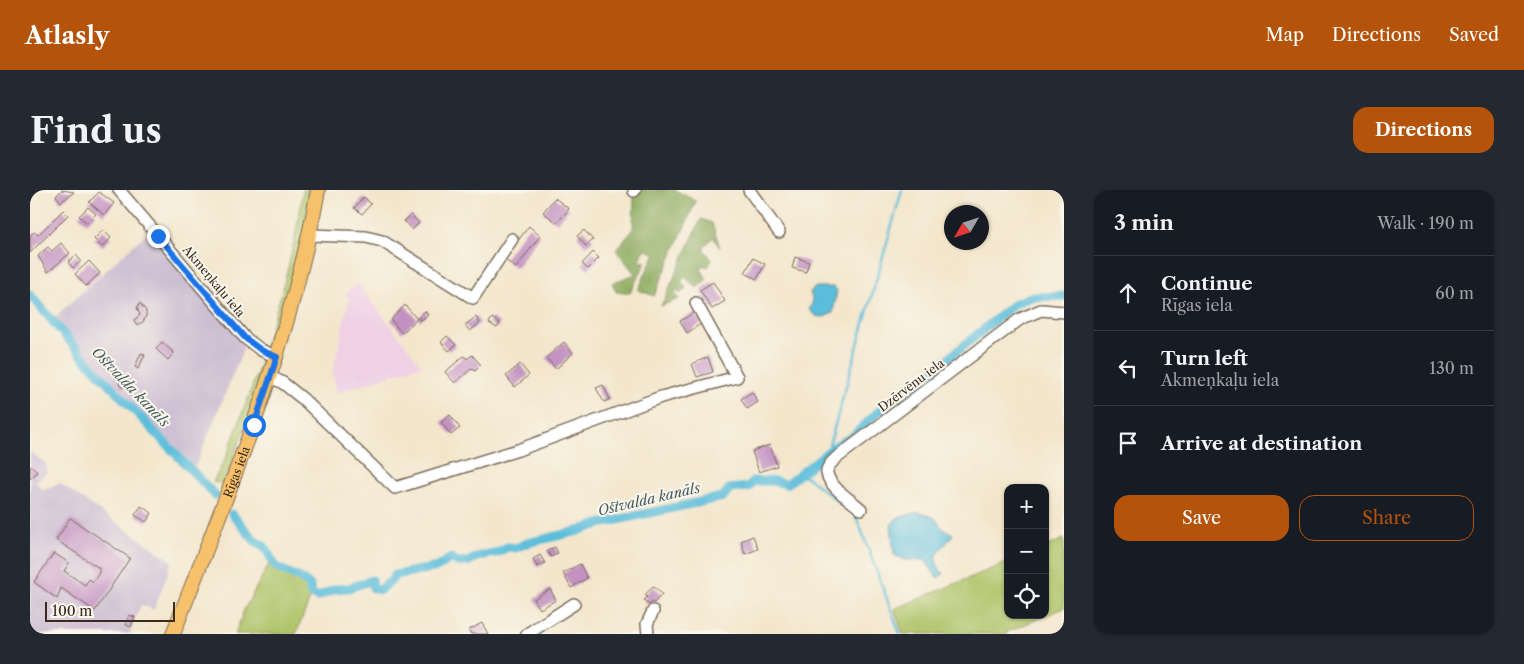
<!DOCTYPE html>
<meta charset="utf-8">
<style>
body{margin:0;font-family:"Libre Caslon Text",serif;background:#242831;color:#f1f3f6}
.controls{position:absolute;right:15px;bottom:15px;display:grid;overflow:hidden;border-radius:10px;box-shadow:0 1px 4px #0004}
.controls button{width:45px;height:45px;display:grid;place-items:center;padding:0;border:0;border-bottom:1px solid #363941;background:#171b24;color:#f1f3f6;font:25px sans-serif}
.compass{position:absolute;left:914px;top:15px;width:45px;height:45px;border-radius:50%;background:#171b24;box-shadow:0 1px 4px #0004;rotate:231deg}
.scale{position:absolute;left:15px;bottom:12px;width:130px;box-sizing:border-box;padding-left:5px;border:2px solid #3b2a1e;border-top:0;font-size:14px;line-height:18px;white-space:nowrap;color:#3b2a1e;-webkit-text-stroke:4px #fbf7ec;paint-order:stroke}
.stop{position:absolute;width:15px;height:15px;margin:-11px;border:4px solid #1a73e8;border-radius:50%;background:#fff}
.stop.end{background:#1a73e8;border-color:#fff;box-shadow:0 1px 5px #0008}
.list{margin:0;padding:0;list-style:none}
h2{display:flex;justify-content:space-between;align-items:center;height:65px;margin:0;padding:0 20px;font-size:21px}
h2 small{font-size:16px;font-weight:400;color:#9ea1a6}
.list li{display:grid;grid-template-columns:32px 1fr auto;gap:15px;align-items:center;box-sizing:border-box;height:75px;padding:0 20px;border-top:1px solid #363941}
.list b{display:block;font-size:19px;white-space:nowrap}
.list p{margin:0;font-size:16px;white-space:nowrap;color:#9ea1a6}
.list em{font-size:16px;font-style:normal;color:#9ea1a6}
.actions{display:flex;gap:10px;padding:15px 20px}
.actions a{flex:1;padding:11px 0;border:1px solid #b45309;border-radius:15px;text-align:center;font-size:18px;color:#b45309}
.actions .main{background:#b45309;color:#fff}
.icon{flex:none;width:28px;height:28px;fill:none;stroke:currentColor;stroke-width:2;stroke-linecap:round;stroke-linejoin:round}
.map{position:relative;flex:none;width:1034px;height:444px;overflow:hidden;border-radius:15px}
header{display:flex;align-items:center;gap:30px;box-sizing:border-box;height:70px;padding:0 25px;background:#b45309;color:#fff}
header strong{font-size:24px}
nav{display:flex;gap:28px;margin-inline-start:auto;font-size:18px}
.intro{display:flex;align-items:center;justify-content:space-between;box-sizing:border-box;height:120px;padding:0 30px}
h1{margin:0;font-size:35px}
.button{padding:12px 22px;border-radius:15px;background:#b45309;color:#fff;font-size:18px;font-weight:700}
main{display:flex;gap:30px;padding:0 30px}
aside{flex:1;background:#171b24;border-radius:15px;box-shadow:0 1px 4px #0004}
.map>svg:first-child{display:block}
.built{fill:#efd0e6}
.industrial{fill:#cdbed2}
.green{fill:#aec368;stroke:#747643}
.forest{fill:#8aa95c;stroke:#626a3d}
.water{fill:#5cbdda;stroke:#4c747c}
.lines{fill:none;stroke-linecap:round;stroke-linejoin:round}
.stream{stroke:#5cbdda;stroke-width:2.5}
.canal{stroke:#5cbdda;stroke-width:9}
.building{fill:#c392c2}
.minor-casing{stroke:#7b6c5b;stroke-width:14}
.major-casing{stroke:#7b6c5b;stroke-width:16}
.minor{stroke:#fff;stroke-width:11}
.major{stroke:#f6c16b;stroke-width:14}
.route{stroke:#1a73e8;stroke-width:6}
.labels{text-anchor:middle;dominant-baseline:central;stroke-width:4;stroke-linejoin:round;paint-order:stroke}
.street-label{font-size:12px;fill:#3b2a1e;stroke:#fbf7ec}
.water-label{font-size:14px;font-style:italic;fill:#475d60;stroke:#fbf7ec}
</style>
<header>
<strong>Atlasly</strong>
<nav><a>Map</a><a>Directions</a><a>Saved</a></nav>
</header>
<div class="intro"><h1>Find us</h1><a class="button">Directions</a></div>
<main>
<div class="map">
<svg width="1034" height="444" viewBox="0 0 1034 444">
<rect width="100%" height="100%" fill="#fbf7ec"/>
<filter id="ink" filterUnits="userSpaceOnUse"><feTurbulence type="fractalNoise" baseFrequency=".02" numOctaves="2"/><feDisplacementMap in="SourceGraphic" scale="10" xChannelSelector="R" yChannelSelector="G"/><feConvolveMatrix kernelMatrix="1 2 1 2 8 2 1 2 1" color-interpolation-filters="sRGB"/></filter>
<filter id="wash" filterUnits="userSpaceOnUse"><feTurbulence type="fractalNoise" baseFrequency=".0096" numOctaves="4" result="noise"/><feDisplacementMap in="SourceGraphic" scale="20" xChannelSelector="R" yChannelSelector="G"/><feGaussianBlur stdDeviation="1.12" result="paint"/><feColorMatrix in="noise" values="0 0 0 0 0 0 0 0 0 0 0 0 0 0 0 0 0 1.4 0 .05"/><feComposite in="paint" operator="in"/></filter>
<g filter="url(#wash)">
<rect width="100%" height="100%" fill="#f3e6cc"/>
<!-- built -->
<polygon class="built" points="328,94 391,175 307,203 303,183 319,108 315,104"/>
<!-- industrial -->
<g class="industrial">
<polygon points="120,40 215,155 165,277 58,168 24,128"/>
<polygon points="0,262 15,273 18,282 5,292 14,300 29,293 142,371 124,420 111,415 99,444 0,444"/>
</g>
<!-- green -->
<g class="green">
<path d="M273,0H281L266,74L243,154L235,156C252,105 266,53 273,0Z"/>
<polygon points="233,167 237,175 195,291 192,293 183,292 197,265"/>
<polygon points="1034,349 1034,418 977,442 977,444 873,444 864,419 978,372 978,425 1015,425 1015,357"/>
<polygon points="239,374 283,401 266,444 205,444 214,420"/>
</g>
<!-- forest -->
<g class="forest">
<polygon points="608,0 645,0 666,11 624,106 608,100 625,63 614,59 609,71 616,72 600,103 586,102 582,93 605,84 586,60 603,40 604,4"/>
<polygon points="671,29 682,33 690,58 683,47 673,58 682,70 678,77 673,75 671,79 677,89 667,98 655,87 651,92 656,98 650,104 648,100 644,102 649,109 631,116"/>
</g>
<!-- water -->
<g class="water">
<polygon points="786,97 804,97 807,100 803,123 794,127 786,126 779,120 783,111 780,102"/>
<path d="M888,322L904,327L913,339L923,344C915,359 896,365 914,384L907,388L895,370H875L864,365L861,335L867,328Z"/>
</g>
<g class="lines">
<!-- stream -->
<g class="stream">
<polyline points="797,263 872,0"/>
<polyline points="769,286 777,287 826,326 870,444"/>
</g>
<!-- canal -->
<g class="canal">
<polyline points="0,105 56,170 185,305"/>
<polyline points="202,324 225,351 234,356 246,377 268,387 280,395 280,402 287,407 305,399 319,398 342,390 343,398 350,400 362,390 365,385 408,377 421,368 428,372 437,372 450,366 469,362 477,357 486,358 497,353 548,341 569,334 693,307 699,299 719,297 723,291 743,291 757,294 808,254 822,247 847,223 896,187 984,114 1001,107 1034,106"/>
</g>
</g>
<g id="blocks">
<!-- building -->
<g class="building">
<polygon points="32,0 44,2 31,12 26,6"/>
<polygon points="69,2 84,13 74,25 59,12"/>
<polygon points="334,7 341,14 332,24 324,18"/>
<polygon points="525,8 539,19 527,33 513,22"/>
<polygon points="58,17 66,24 57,33 49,26"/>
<polygon points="33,20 38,25 0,63 0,46 4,42 8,45"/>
<polygon points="381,25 389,33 382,40 374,31"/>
<polygon points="499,36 510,46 486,78 474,69"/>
<polygon points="73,40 81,48 72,57 64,49"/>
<polygon points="554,40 563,50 556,56 547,46"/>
<polygon points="31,53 40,63 18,82 8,66 18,57 22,61"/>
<polygon points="563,62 569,68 558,79 552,74"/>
<polygon points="46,65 51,71 43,78 38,72"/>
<polygon points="765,67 779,72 776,82 762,78"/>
<polygon points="723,68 735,74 727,89 715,83"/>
<polygon points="59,71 70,83 56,96 45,84"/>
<polygon points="683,92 695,111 682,119 670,100"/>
<polygon points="110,113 116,121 116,126 113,132 106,135 104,130 110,125 107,118"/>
<polygon points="375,115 387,129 372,143 361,130"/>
<polygon points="395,121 398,125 390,131 388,128"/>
<polygon points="665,122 672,133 657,143 650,131"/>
<polygon points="446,127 450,133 440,141 435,135"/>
<polygon points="462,128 470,133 467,138 459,133"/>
<polygon points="417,146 426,155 419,161 411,152"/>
<polygon points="132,152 144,163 138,170 126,159"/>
<polygon points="534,152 543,163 526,179 516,168"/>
<polygon points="111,163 115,165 108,179 105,177"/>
<polygon points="442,165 451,175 445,181 442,178 425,193 415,182 434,166 437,169"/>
<polygon points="678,167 683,182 667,187 662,174"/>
<polygon points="490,174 499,185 485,197 476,186"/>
<polygon points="96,186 100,189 93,198 89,194"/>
<polygon points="573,195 580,209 574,212 566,198"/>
<polygon points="722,202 728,212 717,219 711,209"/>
<polygon points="420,225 430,238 421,245 411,232"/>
<polygon points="740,255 747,276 729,282 722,261"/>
<polygon points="2,276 7,282 0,289 0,278"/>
<polygon points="111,316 122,323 116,332 105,325"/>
<polygon points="40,328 100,368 65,421 31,398 27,409 4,392 24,363 39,373 34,381 55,395 59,389 63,392 69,383 69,378 26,350"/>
<polygon points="723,346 728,359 715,364 711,351"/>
<polygon points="525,357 528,363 521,367 517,361"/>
<polygon points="510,365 515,373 507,377 503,369"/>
<polygon points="550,374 557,388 541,398 533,383"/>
<polygon points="623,396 632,404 624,413 622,412 619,415 614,410 617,407 615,405"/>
<polygon points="520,399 526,410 510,419 504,409"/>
<polygon points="99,425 105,427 101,437 96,435"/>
<polygon points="452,433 458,444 441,444 439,440"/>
</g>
</g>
</g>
<g filter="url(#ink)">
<use href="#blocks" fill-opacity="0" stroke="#7b6c5b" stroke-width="1"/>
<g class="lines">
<!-- minor casing -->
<g class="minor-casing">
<g id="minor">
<polyline points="89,0 215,148 231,160 247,167"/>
<polyline points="719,0 749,42"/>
<polyline points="604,1 605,0"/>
<polyline points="280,45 336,47 352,51 443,108 482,49"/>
<polyline points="241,187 253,193 273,209 365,298 488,260 631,207 707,187 666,113"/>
<path d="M831,319C821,310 799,297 797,283C796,278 801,273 805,269L990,129L1011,120L1034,122"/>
<polyline points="497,444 544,414"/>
<polyline points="618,444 617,434 623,421"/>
</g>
</g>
<!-- major casing -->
<g class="major-casing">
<g id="major">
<path id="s1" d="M143,444C200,298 260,155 288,0"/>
</g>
</g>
<!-- minor -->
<use href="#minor" class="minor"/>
<!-- major -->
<use href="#major" class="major"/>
</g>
</g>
<g class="lines" filter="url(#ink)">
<!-- route -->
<polyline class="route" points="128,46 215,148 231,160 247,167 224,235"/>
</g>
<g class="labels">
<!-- street labels -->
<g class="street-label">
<text transform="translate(184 91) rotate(50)">Akmeņkaļu iela</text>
<text transform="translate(881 195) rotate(-37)">Dzērvēnu iela</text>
<text stroke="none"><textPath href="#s1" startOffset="174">Rīgas iela</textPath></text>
</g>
<!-- water labels -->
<g class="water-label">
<text transform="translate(101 197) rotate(46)">Ostvalda kanāls</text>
<text transform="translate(619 309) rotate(-13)">Ostvalda kanāls</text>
</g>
</g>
</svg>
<div class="controls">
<button>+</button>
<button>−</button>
<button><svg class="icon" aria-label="locate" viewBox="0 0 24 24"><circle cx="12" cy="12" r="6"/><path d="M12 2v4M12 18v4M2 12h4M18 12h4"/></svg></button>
</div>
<svg class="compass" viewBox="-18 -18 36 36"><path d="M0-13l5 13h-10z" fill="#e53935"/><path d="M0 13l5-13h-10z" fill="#9ea1a6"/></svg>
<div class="scale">100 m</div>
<div class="stop" style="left:224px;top:235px"></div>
<div class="stop end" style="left:128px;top:46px"></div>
</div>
<aside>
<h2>3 min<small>Walk · 190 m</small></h2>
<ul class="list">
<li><svg class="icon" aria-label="ahead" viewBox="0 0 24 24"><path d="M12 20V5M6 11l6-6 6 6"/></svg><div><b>Continue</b><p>Rīgas iela</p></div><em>60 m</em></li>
<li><svg class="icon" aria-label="left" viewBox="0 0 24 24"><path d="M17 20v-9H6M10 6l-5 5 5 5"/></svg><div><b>Turn left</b><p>Akmeņkaļu iela</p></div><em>130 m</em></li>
<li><svg class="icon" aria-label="arrive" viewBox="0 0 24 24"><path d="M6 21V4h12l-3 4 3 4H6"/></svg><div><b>Arrive at destination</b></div></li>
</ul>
<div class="actions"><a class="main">Save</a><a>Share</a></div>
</aside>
</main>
